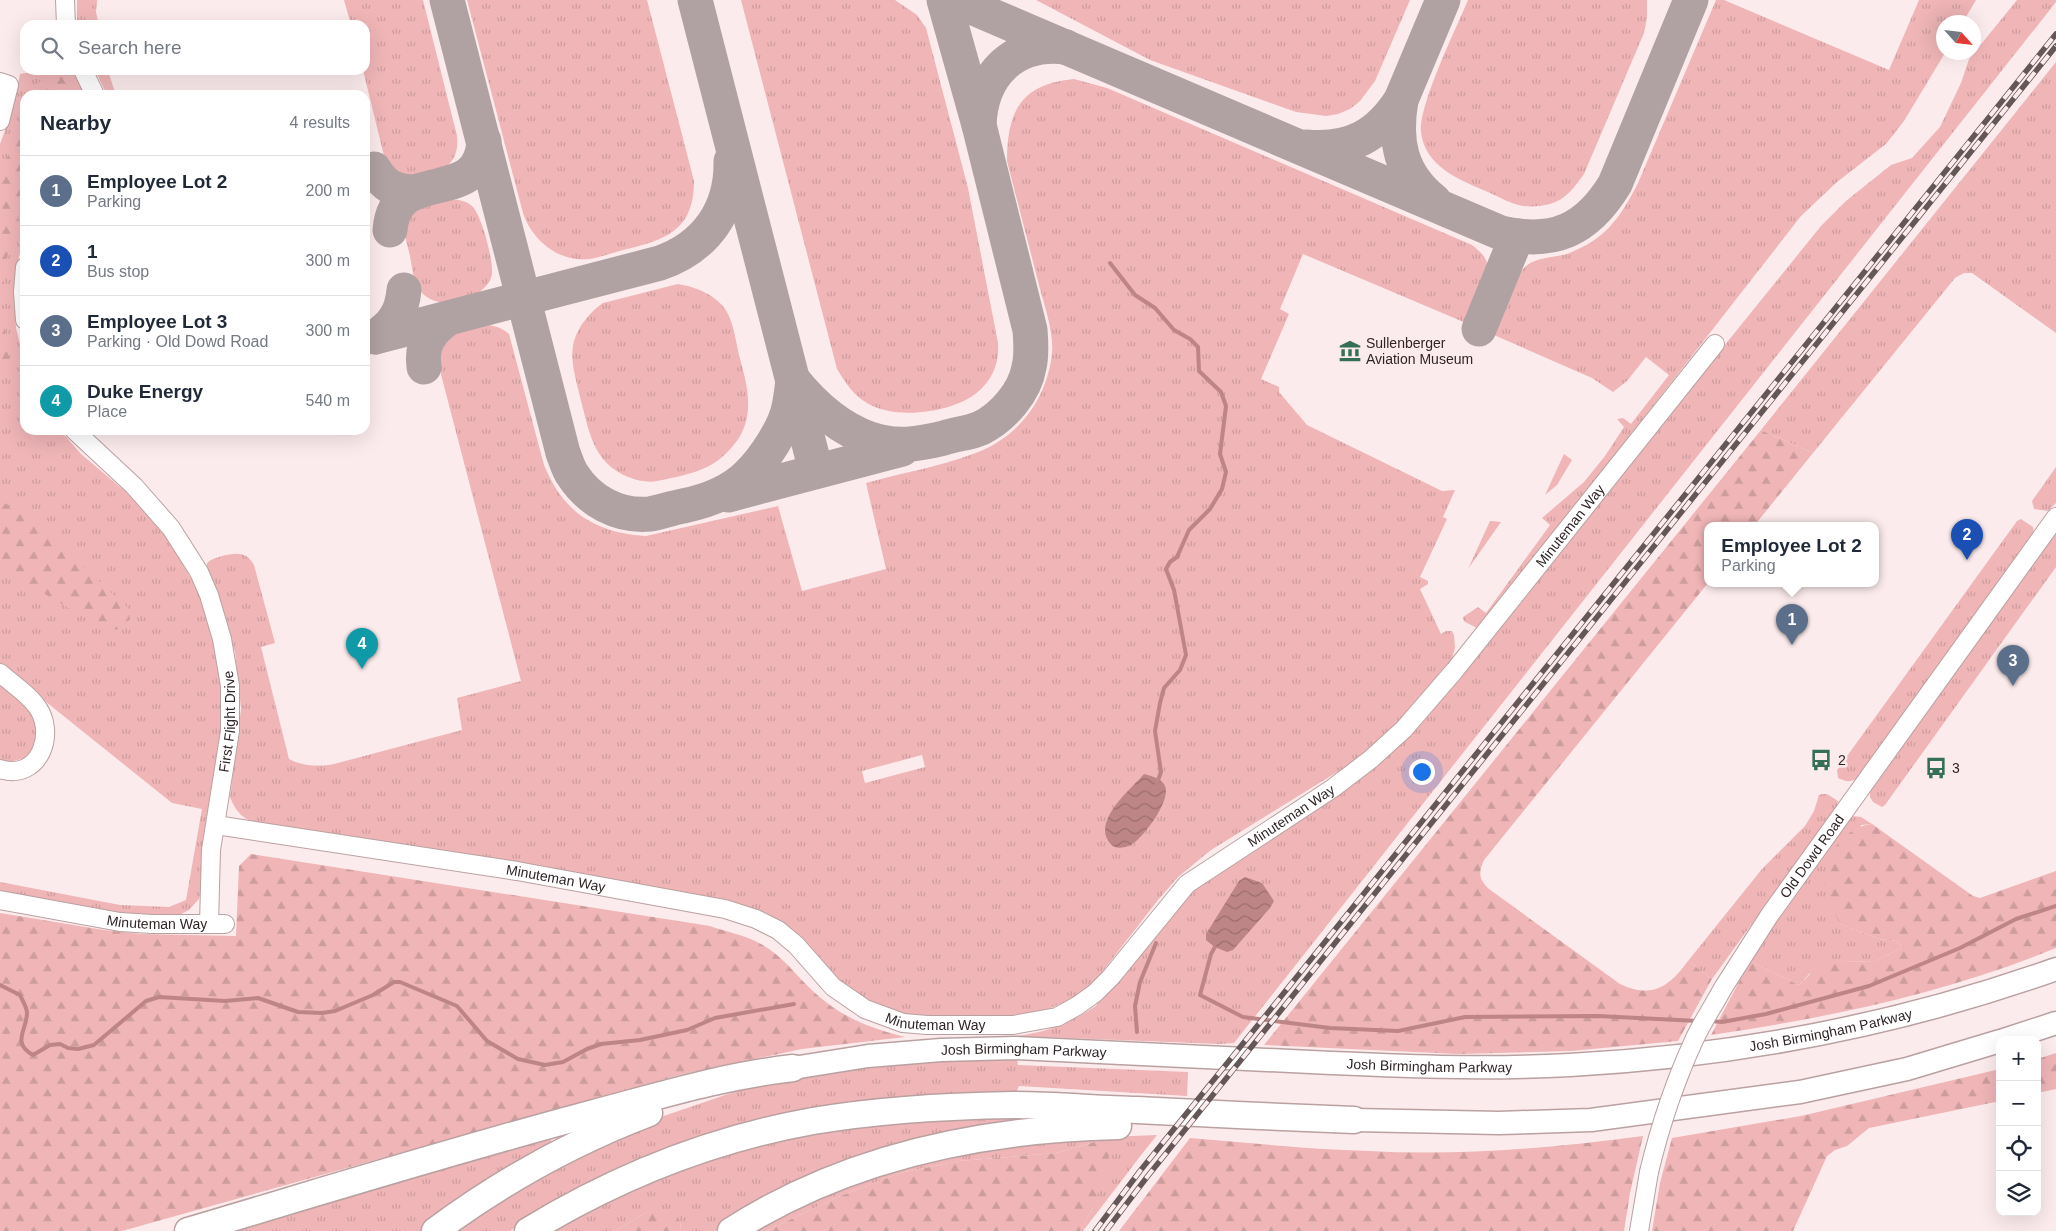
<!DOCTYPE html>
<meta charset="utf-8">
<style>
body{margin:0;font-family:Arial,sans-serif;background:#f2f2f3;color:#1f2937}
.controls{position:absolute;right:15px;bottom:15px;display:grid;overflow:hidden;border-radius:10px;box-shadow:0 5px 20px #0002}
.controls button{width:45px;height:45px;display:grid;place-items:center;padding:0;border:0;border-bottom:1px solid #e0e1e3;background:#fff;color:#1f2937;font:25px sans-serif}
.compass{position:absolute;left:1936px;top:15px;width:45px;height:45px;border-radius:50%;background:#fff;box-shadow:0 5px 20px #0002;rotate:117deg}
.you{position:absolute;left:1421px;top:771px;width:18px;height:18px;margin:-12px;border:4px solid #fff;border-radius:50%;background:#1a73e8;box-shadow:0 0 0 8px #1a73e833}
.badge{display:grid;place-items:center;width:32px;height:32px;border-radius:50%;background:#356f58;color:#fff;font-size:16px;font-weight:700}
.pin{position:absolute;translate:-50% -41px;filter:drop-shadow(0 1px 2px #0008)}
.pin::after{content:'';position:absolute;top:26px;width:18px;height:15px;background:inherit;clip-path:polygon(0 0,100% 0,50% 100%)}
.popup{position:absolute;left:1704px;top:522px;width:175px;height:65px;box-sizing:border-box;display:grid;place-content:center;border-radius:10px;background:#fff;filter:drop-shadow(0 1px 4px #0005);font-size:16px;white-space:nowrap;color:#747a83}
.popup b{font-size:19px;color:#1f2937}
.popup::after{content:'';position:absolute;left:50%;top:100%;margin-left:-10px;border:10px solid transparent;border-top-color:#fff}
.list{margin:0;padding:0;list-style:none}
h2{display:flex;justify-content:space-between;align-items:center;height:65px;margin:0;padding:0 20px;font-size:21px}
h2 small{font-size:16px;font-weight:400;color:#747a83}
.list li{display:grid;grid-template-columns:32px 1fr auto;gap:15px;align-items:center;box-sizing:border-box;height:70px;padding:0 20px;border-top:1px solid #e0e1e3}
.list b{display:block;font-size:19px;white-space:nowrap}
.list p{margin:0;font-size:16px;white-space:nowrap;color:#747a83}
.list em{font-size:16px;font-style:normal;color:#747a83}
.icon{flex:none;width:28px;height:28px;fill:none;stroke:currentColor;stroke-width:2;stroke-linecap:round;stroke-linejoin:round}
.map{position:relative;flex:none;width:2056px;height:1231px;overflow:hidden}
.search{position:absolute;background:#fff;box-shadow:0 5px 20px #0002;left:20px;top:20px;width:350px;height:55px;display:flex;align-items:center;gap:12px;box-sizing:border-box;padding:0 18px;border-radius:15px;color:#747a83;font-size:19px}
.panel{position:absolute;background:#fff;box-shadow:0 5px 20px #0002;left:20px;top:90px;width:350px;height:345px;border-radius:15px}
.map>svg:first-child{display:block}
.grass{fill:url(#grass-tufts);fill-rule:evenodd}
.forest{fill:url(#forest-firs)}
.garden{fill:#efb5b7}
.water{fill:url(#water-waves)}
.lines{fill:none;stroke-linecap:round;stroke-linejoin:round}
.stream{stroke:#be8587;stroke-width:4}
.taxiway{stroke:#b0a1a2;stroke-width:35}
.minor-casing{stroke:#baa1a1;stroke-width:20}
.major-casing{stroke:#baa1a1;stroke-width:25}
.highway-casing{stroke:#baa1a1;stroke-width:29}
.minor{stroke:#fff;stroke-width:18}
.major{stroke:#fff;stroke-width:22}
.highway{stroke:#fff;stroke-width:26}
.rail-casing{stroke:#635758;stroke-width:5.5}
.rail{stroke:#fcebec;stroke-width:4;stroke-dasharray:11;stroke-linecap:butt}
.minor-bridge-casing{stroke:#baa1a1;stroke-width:20;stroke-linecap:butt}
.minor-bridge{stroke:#fff;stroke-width:18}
.labels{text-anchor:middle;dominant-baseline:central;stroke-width:5;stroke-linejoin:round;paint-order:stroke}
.poi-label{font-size:14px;fill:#2f2526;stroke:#fcebec;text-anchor:start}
.street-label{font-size:14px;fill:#2f2526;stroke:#fcebec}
</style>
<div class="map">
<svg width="2056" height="1231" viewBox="0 0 2056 1231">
<defs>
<pattern id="grass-tufts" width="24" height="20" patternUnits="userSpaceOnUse" patternTransform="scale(1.25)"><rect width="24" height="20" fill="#efb5b7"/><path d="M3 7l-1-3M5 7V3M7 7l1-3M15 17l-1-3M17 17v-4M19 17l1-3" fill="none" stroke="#cd9c9d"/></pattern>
<pattern id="forest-firs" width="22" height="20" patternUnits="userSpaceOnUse" patternTransform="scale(1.25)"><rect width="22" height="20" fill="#efb5b7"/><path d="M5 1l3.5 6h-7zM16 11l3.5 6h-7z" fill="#cd9c9d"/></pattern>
<pattern id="water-waves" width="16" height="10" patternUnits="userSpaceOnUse" patternTransform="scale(1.25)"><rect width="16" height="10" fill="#be8587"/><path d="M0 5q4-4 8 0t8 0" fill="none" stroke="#9b6d6e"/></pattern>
</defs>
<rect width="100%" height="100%" fill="#fcebec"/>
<!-- grass -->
<g class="grass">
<polygon points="77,0 97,0 96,12 99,25 77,25"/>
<path d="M344,0H423L457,136C461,169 432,178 405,177L396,172L384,156L363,70H365V25H351Z"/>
<path d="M467,0H647L694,181C694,231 665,240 623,250C612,253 601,257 590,259C559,263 532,240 523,213Z"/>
<path d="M741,0H895L917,15L926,28L968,188L998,343C999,360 995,375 982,388C959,413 895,421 867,403C853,395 845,382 837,369Z"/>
<polygon points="1036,0 1410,0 1375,81 1360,101 1350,109 1338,114 1326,116 1296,112 1150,60"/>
<path d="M1468,0H1647V18L1644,33L1584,174C1575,187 1565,200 1550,204C1542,206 1532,207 1523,206C1511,204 1499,197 1488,192C1460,180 1425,167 1421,132C1419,104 1456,29 1468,0Z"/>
<path d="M1716,0H1724L1889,70L1919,0H1976L1963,22H1944L1945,53L1904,121L1886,144L1837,182L1801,216L1479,629L1465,622L1463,619V617L1478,607L1486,613L1550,525L1542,518L1584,482L1605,456L1624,427L1617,419L1623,418L1631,424L1669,375L1646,357L1627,381L1613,392L1592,378L1494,335C1501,318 1512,281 1524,268C1534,257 1553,258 1567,254C1606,239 1620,218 1638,183Z"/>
<path d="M2017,0H2056V2L1234,1043L1220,1044L1017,1036C1047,1032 1072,1023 1097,1005L1096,1003L1191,888L1336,796L1376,767L1410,734L1821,226L1846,201L1891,165L1912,158L1940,127L1961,83L1969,59Z"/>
<polygon points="2056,62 2056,333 1972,273 1964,273 1955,278 1813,453 1761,430"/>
<polygon points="43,70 75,70 87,95 25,95 25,232 17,265 15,308 16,328 25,364 25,430 60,430 81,454 139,503 166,535 197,589 212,630 221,669 222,738 202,846 201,891 199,899 189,910 181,914 167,917 118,914 0,891 0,882 120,905 169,907 186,900 202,809 172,803 0,665 0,144 13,109 20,74"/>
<polygon points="95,70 110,70 111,73 109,74 116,95 107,95"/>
<path d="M1074,79L1107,88L1472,245C1478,250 1485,255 1487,263C1490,278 1472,308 1466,323L1303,254L1280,309L1289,314L1261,379L1279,387V392L1307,425L1442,491L1455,490L1443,517L1447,519L1420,577L1428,581V584L1420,589L1441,634L1446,631H1452L1454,635L1455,648L1451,663L1398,726L1363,756L1211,850L1178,877L1158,900L1092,985L1070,1000L1048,1009L1024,1014L1001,1016L918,1017L896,1012L878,1006L842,983L797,937L744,906L715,898L278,828C254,822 240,823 230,797L241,709L235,652L217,592L207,567V563C211,559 216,558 222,556C236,553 246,551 254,565L275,643L261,647L289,759C301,766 320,767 334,764L462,730L457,698L521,681L438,363C439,355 439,347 445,341C460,323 493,319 509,334L544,465C563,512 595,533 646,536L778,506L802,591L886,569L866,483C901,473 939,467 973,454C1018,438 1047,400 1052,353C1054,334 1045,307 1040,289C1029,246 1018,204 1007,161C1007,111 1021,84 1074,79ZM922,755L925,767L865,783L862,771Z"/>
<path d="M452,199C460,200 467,201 473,207C482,217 493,259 492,273C492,277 489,283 486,286C471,304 433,311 419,289C413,280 412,266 410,256C408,246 403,235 406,226C410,206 435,200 452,199Z"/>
<path d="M678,284C697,287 719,296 728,314C734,326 736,342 739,355C750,395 758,427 721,458C705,472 677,477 657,481C648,483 636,480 628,477C592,462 589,430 580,397C576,378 569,360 574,341C579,325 590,312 603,303Z"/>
<polygon points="2056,467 2056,503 2048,511 2034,509 2032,501"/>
<path d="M2021,519L2033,527L2034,534L1859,776C1853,783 1846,782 1838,778L1837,770L2017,521Z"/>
<polygon points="1490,521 1501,522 1468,569"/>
<polygon points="2056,531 2056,567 1885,805 1882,807 1873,802 1870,797 1870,790"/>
<path d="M0,681L35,715C36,722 38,732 37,739C35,758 16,763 0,761Z"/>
<polygon points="1822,794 1827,794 1838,801 1837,806 1712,979 1688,961 1762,869 1805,826 1814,811 1819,795"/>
<polygon points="1853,816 1861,817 1872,824 1861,825 1840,924 1879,939 1897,941 1901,945 1900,949 1875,961 1840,962 1809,974 1799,985 1750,961 1754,952 1849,818"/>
<polygon points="1017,1058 1018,1065 1188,1072 1187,1096 1019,1086 1016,1093 908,1097 542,1211 510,1231 449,1231 468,1217 626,1129 725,1095 770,1082 913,1060"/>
<polygon points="1020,1116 1021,1125 754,1208 715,1231 680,1231 681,1222 649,1211 615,1231 551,1231 637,1185 749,1145 862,1122"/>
<path d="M1157,1135C1132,1166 1108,1199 1083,1231H1080L1093,1208L1098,1141L1056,1153L959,1161L900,1173L838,1197L766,1231H746L787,1208L947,1151L1108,1137Z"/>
<polygon points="548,1138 554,1143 425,1231 213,1231"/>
</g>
<!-- forest -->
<g class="forest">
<polygon points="49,70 66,70 76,95 32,95 36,86"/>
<polygon points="25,111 25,200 12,234 5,268 2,308 9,359 7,371 0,378 0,176"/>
<path d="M1761,430L1813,453L1754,526H1708V583L1484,860C1478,872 1479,880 1489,889L1620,984C1652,999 1669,987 1688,961L1712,979L1678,1041L1571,1051L1458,1054L1264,1045Z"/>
<polygon points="0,502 9,505 52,538 128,608 130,619 121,629 107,630 0,568"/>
<path d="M1872,824L1973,896L1980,898L2056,871V948C1946,993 1828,1018 1711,1035L1750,961L1799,985L1817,967L1840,962L1875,961L1900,949L1901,945L1897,941L1879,939L1840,924C1835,913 1829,903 1826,891C1819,862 1842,827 1872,824Z"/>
<path d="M251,854L710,926C726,932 746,935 761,944C783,956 797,977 815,993C843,1018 870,1028 905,1037L802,1049L679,1075L122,1231H0V913L104,930L141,934L236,936L239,866Z"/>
<polygon points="2056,1053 2056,1089 2037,1093 2037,1059"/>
<polygon points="2000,1069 2000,1101 1869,1128 1847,1146 1835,1150 1827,1156 1793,1231 1652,1231 1660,1183 1672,1138 1801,1116"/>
<path d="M1643,1136L1630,1193L1624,1231H1119L1190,1138C1249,1143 1309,1149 1368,1151C1460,1156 1552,1148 1643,1136Z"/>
<polygon points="1098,1141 1106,1143 1111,1151 1093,1208 1080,1231 766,1231 838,1197 900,1173 959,1161 1056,1153"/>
<polygon points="658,1210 669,1213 681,1222 680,1231 615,1231 649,1211"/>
</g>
<!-- garden -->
<polygon class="garden" points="1564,454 1572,460 1557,485 1545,495"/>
<!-- water -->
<g class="water">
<path d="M1144,774C1151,776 1160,778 1164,784C1174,798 1143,838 1131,845C1124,848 1115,850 1110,843C1092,821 1130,790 1144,774Z"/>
<polygon points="1245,877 1262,883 1274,901 1270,908 1233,950 1227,952 1215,947 1206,940 1206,934 1239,881"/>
</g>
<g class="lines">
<!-- stream -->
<g class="stream">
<polyline points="1110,263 1135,295 1155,308 1174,330 1190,339 1198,347 1199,371 1221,392 1226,406 1220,454 1226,472 1222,489 1210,509 1189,530 1177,557 1170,562 1166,569 1174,590 1186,655 1180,670 1164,688 1160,703 1155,731 1161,772 1157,783"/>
<polyline points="1215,947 1211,954 1200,995 1243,1017 1330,1028 1398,1031 1465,1017 1598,1016 1698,1021"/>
<path d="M0,985L20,995C22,1000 27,1007 27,1013C27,1030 11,1043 33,1055L50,1045L60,1044L68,1048L78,1049L94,1045L146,1001L159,997L225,1001L258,998L298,1012L322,1013L335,1011L373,995L394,982H400L457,1006L487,1041L518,1059L545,1065L563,1062L587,1049L601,1044L640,1040L687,1030L715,1018L794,1004"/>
<polyline points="1710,1021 1722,1022 1766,1014 1869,986 1960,948 2016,919 2056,906"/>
<polyline points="1137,1032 1135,1006 1140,982 1156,943"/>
</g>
<!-- taxiway -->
<g class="taxiway">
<path d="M447,0L563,453C566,460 568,468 572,474C589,501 618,517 650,514C661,512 672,508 683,506C707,501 731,492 748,475C764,460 785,428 789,407C791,398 792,389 793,380"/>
<polyline points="695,0 816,471"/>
<path d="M955,0L1501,233C1554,245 1587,230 1615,184L1691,0"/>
<path d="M1401,100C1394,141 1400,174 1434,201"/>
<path d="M979,125C981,74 1014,41 1066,47"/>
<path d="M1306,147C1350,151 1378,136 1401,100L1443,0"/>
<path d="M374,169C384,186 395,192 415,192"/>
<path d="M390,230C395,162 480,210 484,141"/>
<polyline points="1479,329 1517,236"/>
<path d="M375,337L660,263C706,247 732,210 731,161"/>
<path d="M375,337C394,325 402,312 404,290"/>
<path d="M424,367C421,345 429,332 447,319"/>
<path d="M793,380C814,406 838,428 870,439C894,448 920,444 944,438C956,434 970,433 981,428C1003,417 1025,392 1029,367C1032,355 1031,342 1030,330L979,125L944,0"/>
<polyline points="728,495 902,449"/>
</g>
<!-- minor casing -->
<g class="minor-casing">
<g id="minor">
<polyline points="65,0 66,25"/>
<polyline points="83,70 95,95"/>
<polyline points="0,82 9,85 0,121"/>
<polyline points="25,267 23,292 25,320"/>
<path d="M0,673C11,683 26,692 35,704C58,731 40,782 0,769"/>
<path id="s1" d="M216,825L517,871L725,909L756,919L778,930L796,945L833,987L865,1009L903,1023L927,1025H1013L1057,1017L1077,1006L1095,993L1111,977L1187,884L1333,788L1371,759L1404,729L1455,670L1715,344"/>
<path id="s2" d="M0,900L120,922L152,924H209L211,850L230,731V686L222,639L209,595L199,572L171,528L134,486L74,430"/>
<polyline points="209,924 225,924"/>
<path id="s3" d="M1723,988L1769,916L2056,517"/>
<polyline points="1639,1231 1649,1172"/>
</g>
</g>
<!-- major casing -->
<g class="major-casing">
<g id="major">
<polyline points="2004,1040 2056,1023"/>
<path id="s4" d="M793,1068L868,1056L941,1050L1015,1048C1113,1053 1212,1057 1311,1062C1397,1066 1483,1070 1570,1065C1736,1056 1899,1025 2056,969"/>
<polyline points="1354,1120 1499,1123 1591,1120 1800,1092 1907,1069 2000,1041"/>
</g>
</g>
<!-- highway casing -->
<g class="highway-casing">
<g id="highway">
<path d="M188,1231C323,1191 458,1149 594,1113C662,1095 723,1076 793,1068"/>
<path d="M435,1231C501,1182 573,1142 649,1113"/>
<path d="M528,1231C615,1178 712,1139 813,1121C879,1110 947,1106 1013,1105C1054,1105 1096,1109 1137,1110C1209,1114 1282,1117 1354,1120"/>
<path d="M731,1231C846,1157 983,1129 1118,1126"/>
</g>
</g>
<!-- minor -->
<use href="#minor" class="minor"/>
<!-- major -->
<use href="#major" class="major"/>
<!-- highway -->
<use href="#highway" class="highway"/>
<!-- rail casing -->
<g class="rail-casing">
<g id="rail">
<polyline points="1095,1231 1140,1171 1279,999 2056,34"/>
<polyline points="1106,1231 1147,1177 2056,46"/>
</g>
</g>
<!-- rail -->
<use href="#rail" class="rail"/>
<!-- minor-bridge casing -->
<g class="minor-bridge-casing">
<path id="minor-bridge" d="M1649,1172C1660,1126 1675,1081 1695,1038C1703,1021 1714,1005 1723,988"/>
</g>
<!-- minor-bridge -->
<use href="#minor-bridge" class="minor-bridge"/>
</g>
<!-- icons -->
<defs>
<g id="museum-bare" transform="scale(1.725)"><path d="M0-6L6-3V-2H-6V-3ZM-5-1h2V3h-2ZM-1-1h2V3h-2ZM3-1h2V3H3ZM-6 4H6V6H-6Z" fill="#356f58" stroke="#fcebec" stroke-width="2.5" paint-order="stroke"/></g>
<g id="bus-bare" transform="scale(1.725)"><path d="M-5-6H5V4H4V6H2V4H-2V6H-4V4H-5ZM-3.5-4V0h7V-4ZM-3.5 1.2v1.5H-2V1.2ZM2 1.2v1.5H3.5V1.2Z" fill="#356f58" stroke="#fcebec" stroke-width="2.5" paint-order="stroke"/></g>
</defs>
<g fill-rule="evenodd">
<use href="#museum-bare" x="1350" y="351"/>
<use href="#bus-bare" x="1821" y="760"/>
<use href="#bus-bare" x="1936" y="768"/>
</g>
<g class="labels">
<!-- poi labels -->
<g class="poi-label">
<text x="1366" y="343">Sullenberger<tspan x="1366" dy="16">Aviation Museum</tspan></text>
<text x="1838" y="760">2</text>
<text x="1952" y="768">3</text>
</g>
<!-- street labels -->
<g class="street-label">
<text stroke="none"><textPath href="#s1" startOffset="1604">Minuteman Way</textPath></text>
<text stroke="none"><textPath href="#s2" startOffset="415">First Flight Drive</textPath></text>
<text stroke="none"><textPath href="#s1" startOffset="1199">Minuteman Way</textPath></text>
<text stroke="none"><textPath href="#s3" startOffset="159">Old Dowd Road</textPath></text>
<text stroke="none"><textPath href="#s1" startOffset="344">Minuteman Way</textPath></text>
<text stroke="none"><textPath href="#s2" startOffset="159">Minuteman Way</textPath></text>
<text stroke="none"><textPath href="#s1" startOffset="764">Minuteman Way</textPath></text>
<text stroke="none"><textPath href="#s4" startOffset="1042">Josh Birmingham Parkway</textPath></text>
<text stroke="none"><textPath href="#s4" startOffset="232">Josh Birmingham Parkway</textPath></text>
<text stroke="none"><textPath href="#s4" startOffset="638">Josh Birmingham Parkway</textPath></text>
</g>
</g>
</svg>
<div class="controls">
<button>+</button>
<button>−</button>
<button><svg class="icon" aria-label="locate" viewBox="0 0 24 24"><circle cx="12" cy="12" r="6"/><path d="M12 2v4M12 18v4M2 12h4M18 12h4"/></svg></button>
<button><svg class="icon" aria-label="layers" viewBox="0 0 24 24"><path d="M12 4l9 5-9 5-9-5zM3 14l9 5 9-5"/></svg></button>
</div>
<svg class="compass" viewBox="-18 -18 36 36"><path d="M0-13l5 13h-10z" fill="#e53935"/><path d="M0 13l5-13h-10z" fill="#747a83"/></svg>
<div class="you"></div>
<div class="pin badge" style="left:1792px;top:645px;background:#5c6f8a">1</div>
<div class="popup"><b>Employee Lot 2</b>Parking</div>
<div class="pin badge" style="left:1967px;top:560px;background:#1a4fb4">2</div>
<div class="pin badge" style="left:2013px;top:686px;background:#5c6f8a">3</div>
<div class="pin badge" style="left:362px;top:669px;background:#0f9aa8">4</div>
<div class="search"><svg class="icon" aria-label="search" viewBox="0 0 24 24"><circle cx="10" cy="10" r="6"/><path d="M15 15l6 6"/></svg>Search here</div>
<section class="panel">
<h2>Nearby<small>4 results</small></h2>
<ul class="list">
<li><span class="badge" style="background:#5c6f8a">1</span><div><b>Employee Lot 2</b><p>Parking</p></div><em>200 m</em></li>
<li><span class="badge" style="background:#1a4fb4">2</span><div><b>1</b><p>Bus stop</p></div><em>300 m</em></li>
<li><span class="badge" style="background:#5c6f8a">3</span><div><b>Employee Lot 3</b><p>Parking · Old Dowd Road</p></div><em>300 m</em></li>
<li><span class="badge" style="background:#0f9aa8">4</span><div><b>Duke Energy</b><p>Place</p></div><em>540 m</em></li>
</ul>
</section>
</div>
